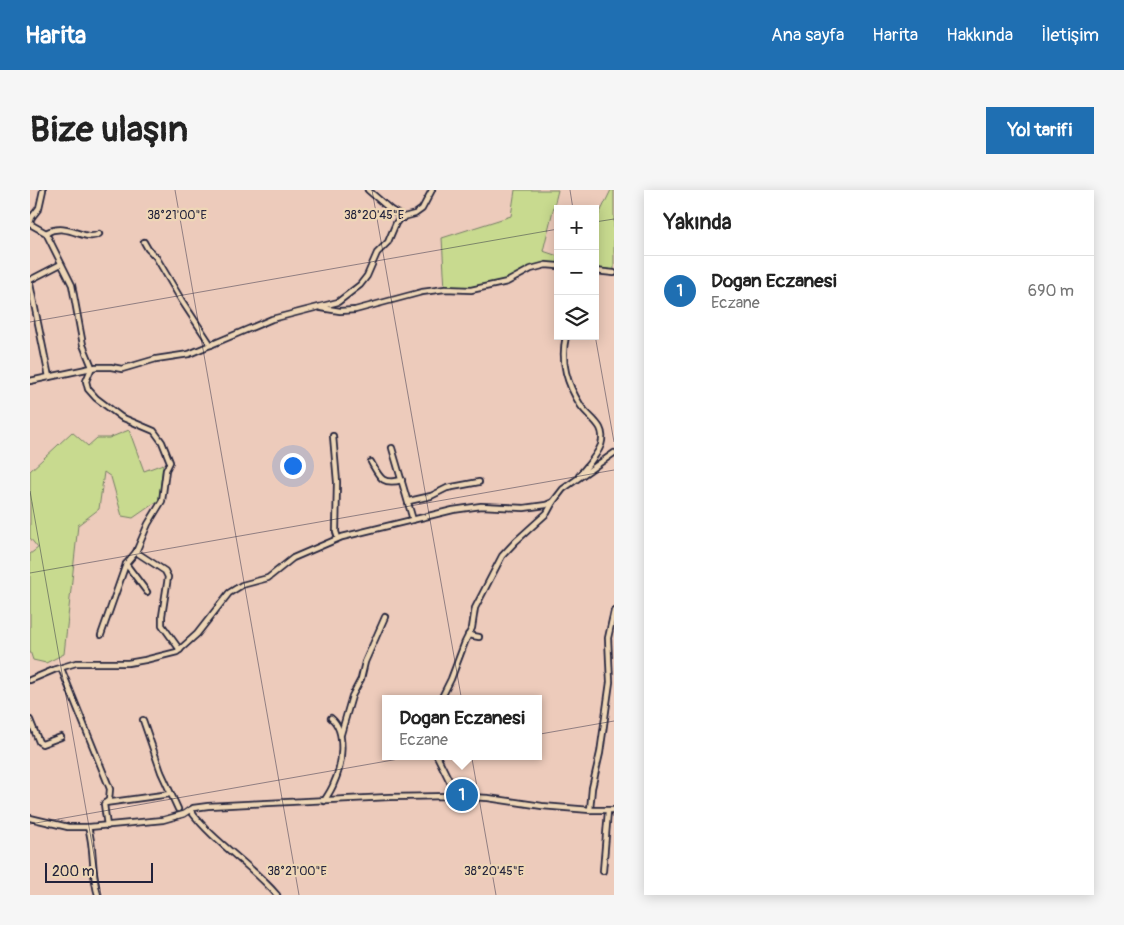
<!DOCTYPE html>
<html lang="tr">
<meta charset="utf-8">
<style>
body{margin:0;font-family:Pangolin,sans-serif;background:#f6f6f6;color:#222}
.controls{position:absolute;right:15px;top:15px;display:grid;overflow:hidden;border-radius:0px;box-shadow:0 2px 12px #0003}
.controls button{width:45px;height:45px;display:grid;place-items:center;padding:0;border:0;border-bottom:1px solid #e0e0e0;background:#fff;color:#222;font:25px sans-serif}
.scale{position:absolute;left:15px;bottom:12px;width:108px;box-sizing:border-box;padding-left:5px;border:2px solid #22223b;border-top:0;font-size:14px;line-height:18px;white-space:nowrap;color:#22223b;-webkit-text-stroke:4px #eed6b6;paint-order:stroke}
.you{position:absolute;left:262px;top:275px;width:18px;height:18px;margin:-12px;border:4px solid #fff;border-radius:50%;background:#1a73e8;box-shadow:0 0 0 8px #1a73e833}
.badge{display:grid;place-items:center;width:32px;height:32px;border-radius:50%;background:#1f6fb2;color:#fff;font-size:16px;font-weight:700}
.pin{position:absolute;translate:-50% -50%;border:2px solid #fff;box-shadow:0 1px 5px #0006}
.popup{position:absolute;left:352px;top:505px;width:160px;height:65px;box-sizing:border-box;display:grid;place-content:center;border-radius:0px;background:#fff;filter:drop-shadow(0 1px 4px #0005);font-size:16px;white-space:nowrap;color:#767676}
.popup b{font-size:19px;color:#222}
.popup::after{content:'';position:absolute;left:50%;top:100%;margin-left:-10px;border:10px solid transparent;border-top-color:#fff}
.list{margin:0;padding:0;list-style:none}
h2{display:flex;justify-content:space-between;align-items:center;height:65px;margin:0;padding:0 20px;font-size:21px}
h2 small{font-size:16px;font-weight:400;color:#767676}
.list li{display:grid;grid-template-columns:32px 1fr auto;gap:15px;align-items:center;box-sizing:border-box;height:70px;padding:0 20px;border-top:1px solid #e0e0e0}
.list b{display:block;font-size:19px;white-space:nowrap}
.list p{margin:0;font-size:16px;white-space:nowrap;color:#767676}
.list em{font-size:16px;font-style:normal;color:#767676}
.icon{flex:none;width:28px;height:28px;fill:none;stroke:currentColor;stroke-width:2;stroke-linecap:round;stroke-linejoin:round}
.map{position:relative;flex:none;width:584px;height:705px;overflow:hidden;border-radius:0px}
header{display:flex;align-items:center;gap:30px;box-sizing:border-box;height:70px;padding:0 25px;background:#1f6fb2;color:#fff}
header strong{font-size:24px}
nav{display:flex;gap:28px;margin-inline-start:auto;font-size:18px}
.intro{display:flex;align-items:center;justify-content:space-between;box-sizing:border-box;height:120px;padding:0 30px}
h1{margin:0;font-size:35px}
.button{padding:12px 22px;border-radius:0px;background:#1f6fb2;color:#fff;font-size:18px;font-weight:700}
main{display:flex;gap:30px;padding:0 30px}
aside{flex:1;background:#fff;border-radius:0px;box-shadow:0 2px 12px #0003}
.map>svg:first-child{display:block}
.green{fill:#c8da8f;stroke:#757e65}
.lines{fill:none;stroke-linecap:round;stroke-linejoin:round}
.minor-casing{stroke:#22223b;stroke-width:8}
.minor{stroke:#eed6b6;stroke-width:4.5}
.ticks{fill:none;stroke:#22223b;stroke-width:1;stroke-opacity:0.45}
.ticks-label{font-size:12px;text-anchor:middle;fill:#22223b;stroke:#eed6b6;stroke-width:4.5;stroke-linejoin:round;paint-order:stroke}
</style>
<header>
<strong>Harita</strong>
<nav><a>Ana sayfa</a><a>Harita</a><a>Hakkında</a><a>İletişim</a></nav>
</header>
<div class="intro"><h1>Bize ulaşın</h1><a class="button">Yol tarifi</a></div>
<main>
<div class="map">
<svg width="584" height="705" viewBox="0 0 584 705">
<rect width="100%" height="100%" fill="#edcbbb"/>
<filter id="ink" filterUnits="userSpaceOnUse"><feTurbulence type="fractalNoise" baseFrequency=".02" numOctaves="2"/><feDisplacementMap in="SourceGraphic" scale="10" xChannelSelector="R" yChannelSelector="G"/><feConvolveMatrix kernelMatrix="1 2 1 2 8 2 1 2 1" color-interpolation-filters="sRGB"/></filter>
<g filter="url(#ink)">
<!-- green -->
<g class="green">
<polygon points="485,0 528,0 513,61 528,66 528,78 505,78 468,94 415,99 412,48 481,26"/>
<polygon points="581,0 584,0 584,82 565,80 565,33"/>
<polygon points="99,240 114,281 133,274 129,310 103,328 92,326 81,287 74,282 69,319 48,335 34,464 16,473 3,470 0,461 0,364 8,358 0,348 0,281 42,242 58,256 67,248 79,248"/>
</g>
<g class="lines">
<!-- minor casing -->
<g class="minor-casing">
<g id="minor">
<polyline points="338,0 361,20 374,28"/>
<polyline points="0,33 2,27 9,18 13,0"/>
<polyline points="0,34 16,43 42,95 53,155 62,177 56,191 58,199 66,208 91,227 124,241 132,252 140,272 136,280 132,311 118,334 106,362 135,381 138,387 132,426 132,435 150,460"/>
<path d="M16,43C38,31 55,53 69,44"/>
<polyline points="114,52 118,59 126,67 152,111 181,155"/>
<polyline points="565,81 584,83"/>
<polyline points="0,90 31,74"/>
<polyline points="0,94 19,187"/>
<polyline points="291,118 310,121 325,120 392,102 415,99 441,100 477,92 501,79 516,75 528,76"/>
<path d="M536,146C530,172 537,194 551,216C560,229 577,235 571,255C567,266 556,277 549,286"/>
<polyline points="0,191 66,177 81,177 92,179 126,169 159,164 242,129 308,112 330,95 337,86 347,63 358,52 366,33 370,28 385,24 392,19 402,0"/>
<polyline points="303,246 307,292 306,342 308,348"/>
<polyline points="362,258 383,330"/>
<path d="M341,272C350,288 352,295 372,290"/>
<polyline points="379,311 401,306 417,298 449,292"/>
<polyline points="96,374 117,402"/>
<polyline points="71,445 96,374 106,362"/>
<polyline points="438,445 449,447"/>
<polyline points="31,478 80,599 79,610 74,614 77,636"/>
<polyline points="0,490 26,479 46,473 98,473 115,470 147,462 167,444 199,403 212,395 238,388 263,368 312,347 423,320 451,316 494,318 516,315 523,312"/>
<polyline points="411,509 421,489 435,452 442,438 445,418 472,366 486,351 517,323 523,312 533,299 584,263"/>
<polyline points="0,530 9,552 12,554 31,547"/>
<polyline points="113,530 131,582 148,619"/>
<polyline points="311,544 322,506 331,489 335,472 355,427"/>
<polyline points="407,566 422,596 422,606"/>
<path d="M294,611C298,605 302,599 304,593C312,576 317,541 301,528"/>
<polyline points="75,613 140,604"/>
<path d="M160,620C184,653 221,674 247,705"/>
<polyline points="560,620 562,598 570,563 580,492 578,448 584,421"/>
<polyline points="0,628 38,637 59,637 133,630 154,624 163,618 178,616 359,607 422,606 458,608 512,616 560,620 584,620"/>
<path d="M58,637C65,660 61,684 68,705"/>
<polyline points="573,681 578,621"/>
</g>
</g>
<!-- minor -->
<use href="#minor" class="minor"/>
</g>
</g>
<!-- ticks -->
<path class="ticks" d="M145,0L269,705M342,0L466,705M540,0L543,19M565,32L584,29M0,132L528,39M565,145L584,252M0,301L71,705M0,383L584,280M0,634L584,531"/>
<g class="ticks-label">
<text x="147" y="29">38°21'00"E</text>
<text x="344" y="29">38°20'45"E</text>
<text x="267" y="685">38°21'00"E</text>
<text x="464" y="685">38°20'45"E</text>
</g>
</svg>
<div class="controls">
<button>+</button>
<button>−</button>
<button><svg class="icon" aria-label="layers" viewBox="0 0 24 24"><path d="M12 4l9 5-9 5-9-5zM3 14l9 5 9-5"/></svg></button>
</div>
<div class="scale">200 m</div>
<div class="you"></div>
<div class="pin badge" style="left:432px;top:605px">1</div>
<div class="popup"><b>Dogan Eczanesi</b>Eczane</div>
</div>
<aside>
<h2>Yakında<small></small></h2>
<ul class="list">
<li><span class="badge">1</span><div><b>Dogan Eczanesi</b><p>Eczane</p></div><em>690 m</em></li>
</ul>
</aside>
</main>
